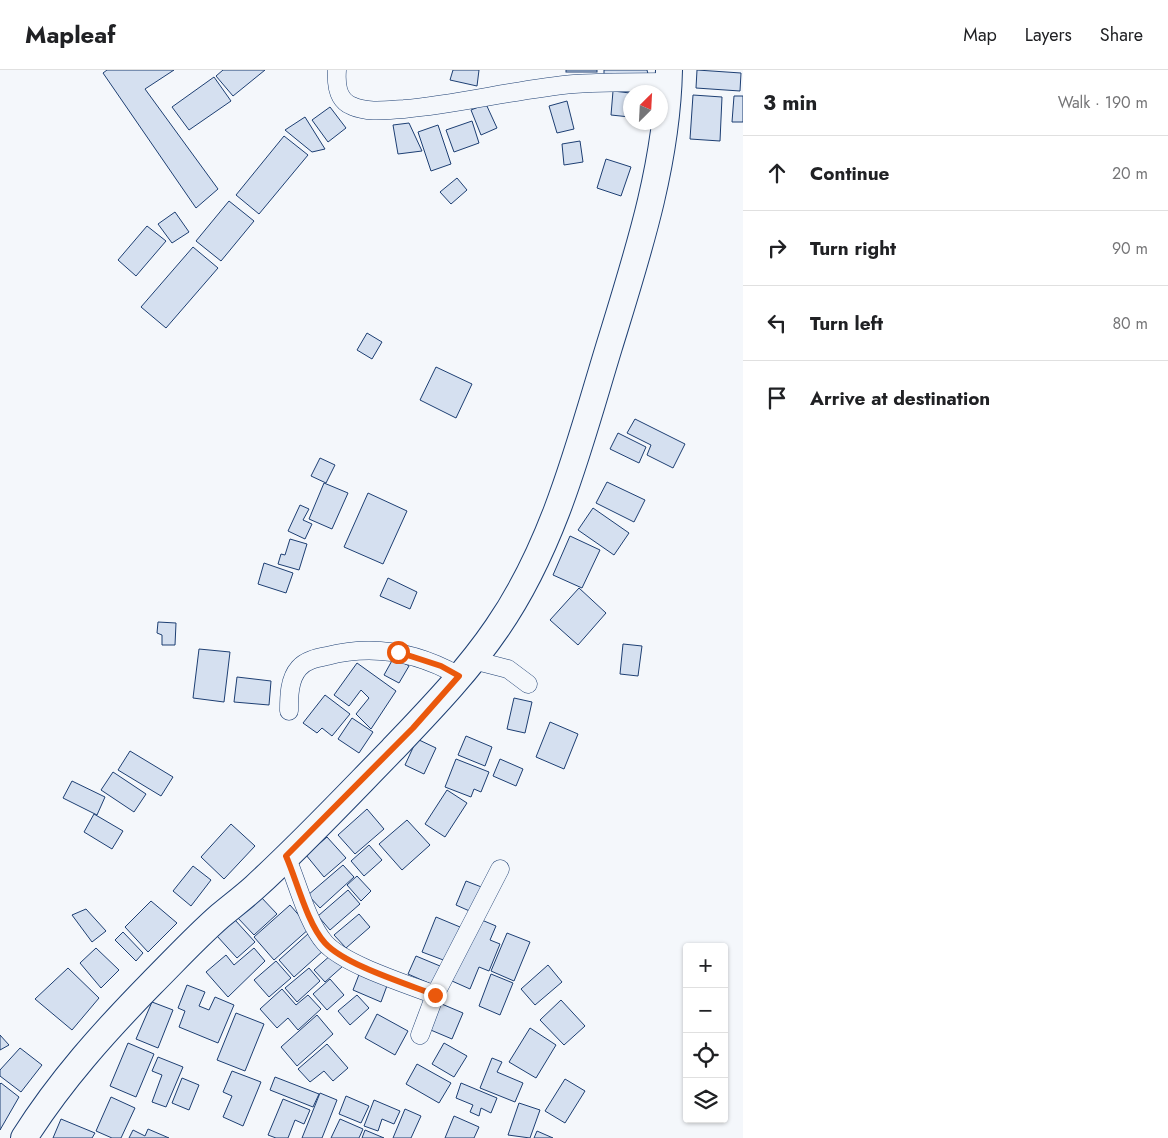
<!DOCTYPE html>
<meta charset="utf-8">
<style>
body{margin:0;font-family:Jost,sans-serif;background:#f2f2f2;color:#202124}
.controls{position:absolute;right:15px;bottom:15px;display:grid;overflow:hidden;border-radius:5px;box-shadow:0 1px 4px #0004}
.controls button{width:45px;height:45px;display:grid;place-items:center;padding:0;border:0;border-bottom:1px solid #e0e0e0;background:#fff;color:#202124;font:25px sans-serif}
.compass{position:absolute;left:623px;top:15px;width:45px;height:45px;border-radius:50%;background:#fff;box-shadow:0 1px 4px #0004;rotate:24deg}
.stop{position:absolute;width:15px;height:15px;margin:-11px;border:4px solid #ea580c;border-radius:50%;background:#fff}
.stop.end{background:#ea580c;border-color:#fff;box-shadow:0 1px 5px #0008}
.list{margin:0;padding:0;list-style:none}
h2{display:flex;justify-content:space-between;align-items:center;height:65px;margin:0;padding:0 20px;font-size:21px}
h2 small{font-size:16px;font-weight:400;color:#757577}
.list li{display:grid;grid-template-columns:32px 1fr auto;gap:15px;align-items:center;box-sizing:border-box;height:75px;padding:0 20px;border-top:1px solid #e0e0e0}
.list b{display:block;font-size:19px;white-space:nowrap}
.list em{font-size:16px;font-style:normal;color:#757577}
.icon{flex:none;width:28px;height:28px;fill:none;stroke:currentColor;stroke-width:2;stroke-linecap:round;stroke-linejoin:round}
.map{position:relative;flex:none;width:743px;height:1068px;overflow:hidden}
header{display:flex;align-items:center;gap:30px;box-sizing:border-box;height:70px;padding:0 25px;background:#fff;border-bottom:1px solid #e0e0e0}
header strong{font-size:24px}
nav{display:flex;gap:28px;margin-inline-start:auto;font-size:18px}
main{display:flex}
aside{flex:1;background:#fff}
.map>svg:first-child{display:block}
.building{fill:#d5e0f0;stroke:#1d3f73}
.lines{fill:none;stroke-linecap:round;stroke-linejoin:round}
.minor-casing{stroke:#1d3f73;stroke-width:19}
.primary-casing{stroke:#1d3f73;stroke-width:28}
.minor{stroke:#f4f7fb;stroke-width:18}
.primary{stroke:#f4f7fb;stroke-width:26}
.route{stroke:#ea580c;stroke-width:6}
</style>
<header>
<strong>Mapleaf</strong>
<nav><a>Map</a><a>Layers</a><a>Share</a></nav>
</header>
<main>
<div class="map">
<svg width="743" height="1068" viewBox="0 0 743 1068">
<rect width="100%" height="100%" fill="#f4f7fb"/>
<!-- building -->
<g class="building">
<polygon points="107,0 174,0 145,19 218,119 196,138 103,3"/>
<polygon points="223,0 265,0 233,26 216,6"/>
<polygon points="453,0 479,0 477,16 450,10"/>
<rect x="566" y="0" width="31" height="2"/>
<polygon points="604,0 647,0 648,4 604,6"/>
<polygon points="697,0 741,3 740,21 696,18"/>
<polygon points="214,7 231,31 189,60 172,37"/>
<polygon points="613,21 630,23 630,47 611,45"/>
<polygon points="693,25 722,27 720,71 690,69"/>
<polygon points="734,26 743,26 743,52 732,52"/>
<polygon points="567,31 574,59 557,63 549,36"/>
<polygon points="486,34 497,58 481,65 471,40"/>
<polygon points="330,37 346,58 328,72 312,50"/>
<polygon points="305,47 325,79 312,82 285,60"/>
<polygon points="472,51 479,73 454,82 446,60"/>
<polygon points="409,53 422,81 398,84 393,55"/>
<polygon points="438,55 451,94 431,101 418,62"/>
<polygon points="284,66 308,85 259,144 236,125"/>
<polygon points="580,71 583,92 564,95 562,74"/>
<polygon points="606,89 631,97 621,126 597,118"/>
<polygon points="457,108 467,120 451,134 440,122"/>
<polygon points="229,131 254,151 221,191 196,171"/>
<polygon points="175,142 189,162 172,173 158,154"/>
<polygon points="147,156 166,171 136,206 118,190"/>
<polygon points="193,177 218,198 166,258 141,237"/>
<polygon points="367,263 382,272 372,289 357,280"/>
<polygon points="436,297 472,314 456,348 420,330"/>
<polygon points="635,349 685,374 673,398 647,385 651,375 627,363"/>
<polygon points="618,363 646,377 639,393 610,379"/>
<polygon points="320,388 335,395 326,413 311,406"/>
<polygon points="607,412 645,430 634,452 596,433"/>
<polygon points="324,413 348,423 332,459 309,449"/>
<polygon points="368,423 407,441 383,494 344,477"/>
<polygon points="300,435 309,439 303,450 312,454 305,469 288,461"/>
<polygon points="593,438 629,463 614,485 578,460"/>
<polygon points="570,466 600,480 582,518 553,505"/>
<polygon points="290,469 307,474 299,500 278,494 281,484 285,485"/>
<polygon points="264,493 293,503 286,523 258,514"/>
<polygon points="388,508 417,522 410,539 380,526"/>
<polygon points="579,518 606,543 578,575 550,550"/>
<polygon points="158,552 176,553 175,575 162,575 162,565 157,563"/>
<polygon points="623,574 642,576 638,606 620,604"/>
<polygon points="199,579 230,582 224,632 193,628"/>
<polygon points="394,587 409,596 399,613 384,605"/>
<polygon points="357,593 396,621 371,659 356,644 369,628 361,620 349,636 334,625"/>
<polygon points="237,607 271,611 269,635 234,632"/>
<polygon points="325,625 350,644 332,666 322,658 317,663 303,653"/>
<polygon points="514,628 532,632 525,663 507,659"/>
<polygon points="352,648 373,662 359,683 338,669"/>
<polygon points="550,652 578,664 564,699 536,687"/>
<polygon points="466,666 492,677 485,696 458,685"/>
<polygon points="417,669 436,678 424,704 405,695"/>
<polygon points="130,681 173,707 161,726 118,700"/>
<polygon points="456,689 489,702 481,722 474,719 471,727 445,717"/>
<polygon points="500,689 523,699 516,716 493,706"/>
<polygon points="113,702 146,724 134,742 101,720"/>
<polygon points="72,711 105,727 97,745 63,728"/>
<polygon points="447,720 467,733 445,767 425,754"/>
<polygon points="367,739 384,759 355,784 338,765"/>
<polygon points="94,744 123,761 112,779 84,762"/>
<polygon points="407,750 430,775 402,800 379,774"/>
<polygon points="231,754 255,776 224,809 201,787"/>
<polygon points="327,767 346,788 324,807 306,785"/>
<polygon points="369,775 382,790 364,806 351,791"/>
<polygon points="343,795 354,807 320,838 308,825"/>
<polygon points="193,796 211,810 191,836 173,821"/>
<polygon points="357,806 371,821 361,831 347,815"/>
<polygon points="466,811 484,818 474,843 456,835"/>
<polygon points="348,820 360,834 330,860 318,846"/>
<polygon points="260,826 277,844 254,865 237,847"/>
<polygon points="151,831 177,853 148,882 125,857"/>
<polygon points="290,835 310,858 274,890 254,867"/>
<polygon points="86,839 106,861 92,872 72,845"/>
<polygon points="359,844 370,857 346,878 334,865"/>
<polygon points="436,847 460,857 446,891 422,882"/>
<polygon points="477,848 496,856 490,870 500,874 489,901 479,897 470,919 452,911"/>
<polygon points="235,850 255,872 237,888 217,866"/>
<polygon points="123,862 143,883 136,891 115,870"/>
<polygon points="309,863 324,880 294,907 279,890"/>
<polygon points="507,863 530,872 514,911 491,901"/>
<polygon points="96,878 119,900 101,918 80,893"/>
<polygon points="254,878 265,891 228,927 206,902 226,885 234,895"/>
<polygon points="332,884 343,896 325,912 314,900"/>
<polygon points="416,886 440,896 433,915 408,904"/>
<polygon points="276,891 291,908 269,927 254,910"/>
<polygon points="548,895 562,912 535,935 521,919"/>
<polygon points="68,898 99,928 72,960 35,929"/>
<polygon points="309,898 320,911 297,932 285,918"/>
<polygon points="360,902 388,913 381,932 353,920"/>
<polygon points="491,904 513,913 500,945 479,936"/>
<polygon points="330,909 344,925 327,940 313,924"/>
<polygon points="187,915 205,922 199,936 209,940 215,927 234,935 218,973 179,957 185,941 178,938"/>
<polygon points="282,919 296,935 308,925 321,939 298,960 288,948 277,958 260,939"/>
<polygon points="357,925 369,938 350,955 338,941"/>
<polygon points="561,930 585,956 564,975 540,950"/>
<polygon points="152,932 173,940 158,978 136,969"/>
<polygon points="437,932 463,943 452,969 426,958"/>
<polygon points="236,943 264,954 245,1001 217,990"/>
<polygon points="377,944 408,961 395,985 365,968"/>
<polygon points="317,945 333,964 297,996 281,977"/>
<polygon points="530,958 556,975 536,1008 509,992"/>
<polygon points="0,965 9,975 0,980"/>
<polygon points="128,973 154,984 136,1027 110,1016"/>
<polygon points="444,973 467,986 454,1007 432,994"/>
<polygon points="327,974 348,998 333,1011 324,1001 310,1012 298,999"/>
<polygon points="20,978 42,995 21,1022 0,1006 0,1000"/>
<polygon points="158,987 183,997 166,1037 152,1032 162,1005 152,1001"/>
<polygon points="492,988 502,992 497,1002 523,1013 515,1032 480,1018"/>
<polygon points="417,994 451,1013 439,1033 406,1014"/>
<polygon points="232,1001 261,1012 243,1056 223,1047 232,1026 223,1022"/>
<polygon points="275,1007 319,1024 313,1037 270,1020"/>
<polygon points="182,1008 199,1015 189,1040 172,1033"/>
<polygon points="565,1009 585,1021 565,1053 545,1041"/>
<polygon points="1,1013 19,1027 0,1060 0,1014"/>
<polygon points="461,1013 497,1028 491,1043 481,1038 479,1046 470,1042 473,1035 456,1028"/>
<polygon points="320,1023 337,1030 322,1068 302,1068"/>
<polygon points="346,1026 369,1036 361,1053 339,1044"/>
<polygon points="111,1027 135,1038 121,1068 112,1068 96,1061"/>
<polygon points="283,1029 310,1040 304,1054 295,1050 288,1068 276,1068 268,1065"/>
<polygon points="374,1030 400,1041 394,1054 382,1049 378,1061 364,1056"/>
<polygon points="519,1033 540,1040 530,1068 508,1065"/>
<polygon points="405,1039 421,1046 411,1068 393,1068"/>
<polygon points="454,1046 479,1057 474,1068 445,1068"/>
<polygon points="61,1049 95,1063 92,1068 53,1068"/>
<polygon points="340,1049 363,1059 359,1068 331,1068"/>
<polygon points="148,1059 169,1068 129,1068 133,1060 145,1066"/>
<polygon points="365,1060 384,1068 362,1068"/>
<polygon points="537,1061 553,1068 534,1068"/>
</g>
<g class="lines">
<!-- minor casing -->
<g class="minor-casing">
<g id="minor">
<path d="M337,0C336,14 337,30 352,36C368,43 387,40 404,39C461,34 517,19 574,14C605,12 638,12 669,12"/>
<polyline points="473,590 508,599 528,614"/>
<path d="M289,641C289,627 289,609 299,598C306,590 317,588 327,586C374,574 417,582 459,606"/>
<path d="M286,786C297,811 307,853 325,873C345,895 407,914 435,925"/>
<polyline points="420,965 435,925 500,799"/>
</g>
</g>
<!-- primary casing -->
<g class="primary-casing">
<path id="primary" d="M24,1068C60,1011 104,962 151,914C174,891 196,867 220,846C232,836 244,827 255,817C302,774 347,726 392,680C429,641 467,602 497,558C555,474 580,372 609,277C637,186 667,95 669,0"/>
</g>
<!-- minor -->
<use href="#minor" class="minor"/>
<!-- primary -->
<use href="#primary" class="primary"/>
</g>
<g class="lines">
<!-- route -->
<path class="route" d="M398,582L441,596L459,606L413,658L286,786C297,811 307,853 325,873C345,895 407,914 435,925"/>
</g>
</svg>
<div class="controls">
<button>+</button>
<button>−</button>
<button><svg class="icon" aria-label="locate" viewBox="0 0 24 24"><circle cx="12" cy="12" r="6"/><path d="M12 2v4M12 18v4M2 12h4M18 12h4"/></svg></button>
<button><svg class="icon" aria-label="layers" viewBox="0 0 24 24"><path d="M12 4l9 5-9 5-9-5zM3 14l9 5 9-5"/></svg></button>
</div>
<svg class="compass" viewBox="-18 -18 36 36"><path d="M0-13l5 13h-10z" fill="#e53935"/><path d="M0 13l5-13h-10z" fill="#757577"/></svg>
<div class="stop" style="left:398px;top:582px"></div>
<div class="stop end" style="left:435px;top:925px"></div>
</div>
<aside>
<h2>3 min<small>Walk · 190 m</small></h2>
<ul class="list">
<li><svg class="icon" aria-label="ahead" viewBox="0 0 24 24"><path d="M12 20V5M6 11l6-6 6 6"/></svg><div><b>Continue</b></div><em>20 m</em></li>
<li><svg class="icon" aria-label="right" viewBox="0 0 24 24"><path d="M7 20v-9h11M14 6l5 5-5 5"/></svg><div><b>Turn right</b></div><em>90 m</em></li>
<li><svg class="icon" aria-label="left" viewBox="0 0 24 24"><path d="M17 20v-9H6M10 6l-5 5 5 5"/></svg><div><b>Turn left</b></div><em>80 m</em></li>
<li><svg class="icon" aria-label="arrive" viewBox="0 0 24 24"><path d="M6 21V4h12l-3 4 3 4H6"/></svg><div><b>Arrive at destination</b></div></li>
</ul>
</aside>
</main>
